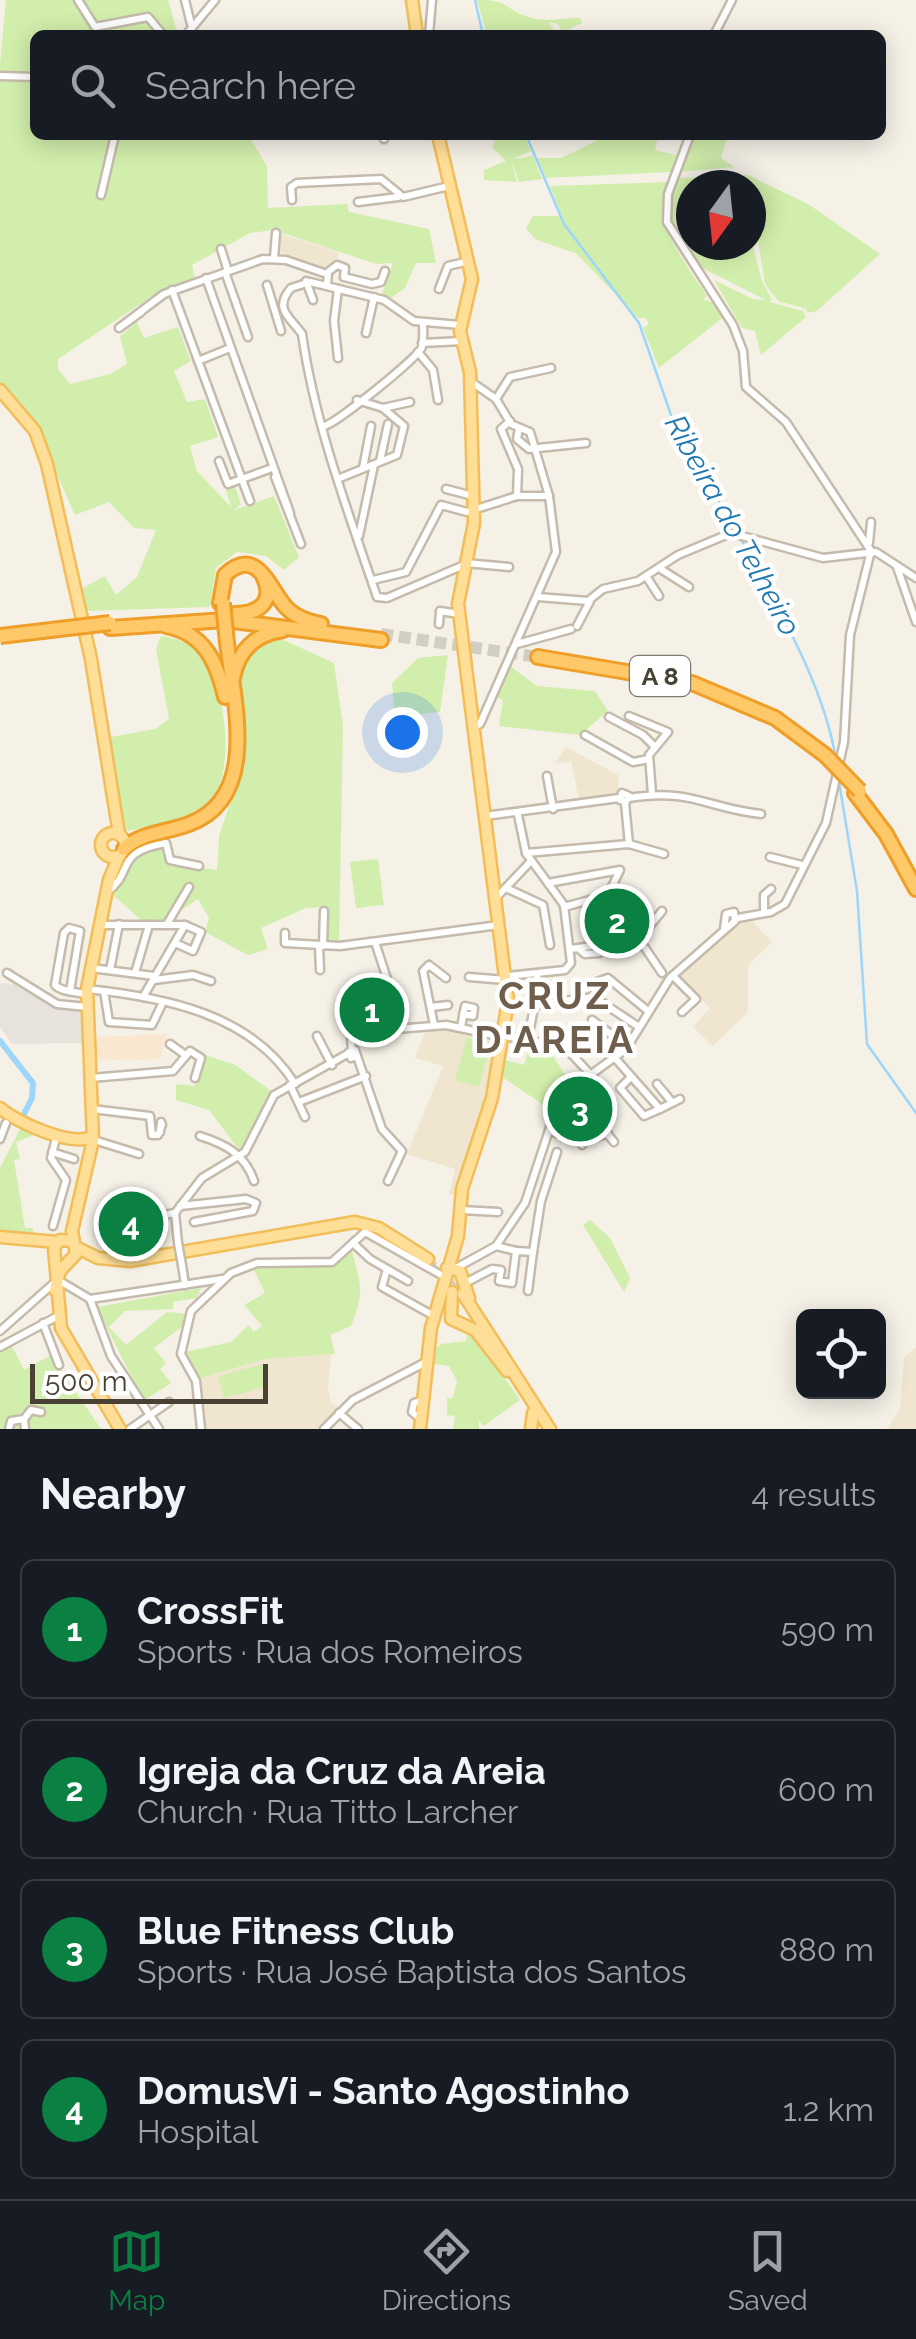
<!DOCTYPE html>
<meta charset="utf-8">
<style>
body{margin:0;font-family:Raleway,sans-serif;background:#20242c;color:#f1f3f6}
.controls{position:absolute;right:30px;bottom:30px;display:grid;overflow:hidden;border-radius:15px;box-shadow:0 5px 25px #0003}
.controls button{width:90px;height:90px;display:grid;place-items:center;padding:0;border:0;border-bottom:2px solid #363941;background:#171b24;color:#f1f3f6;font:50px sans-serif}
.compass{position:absolute;left:676px;top:170px;width:90px;height:90px;border-radius:50%;background:#171b24;box-shadow:0 5px 25px #0003;rotate:195deg}
.scale{position:absolute;left:30px;bottom:25px;width:238px;box-sizing:border-box;padding-left:10px;border:5px solid #4a4135;border-top:0;font-size:28px;line-height:35px;white-space:nowrap;color:#4a4135;-webkit-text-stroke:8px #fff;paint-order:stroke}
.you{position:absolute;left:402px;top:732px;width:35px;height:35px;margin:-25px;border:8px solid #fff;border-radius:50%;background:#1a73e8;box-shadow:0 0 0 15px #1a73e833}
.badge{display:grid;place-items:center;width:65px;height:65px;border-radius:50%;background:#0b8043;color:#fff;font-size:32px;font-weight:700}
.pin{position:absolute;translate:-50% -50%;border:5px solid #fff;box-shadow:0 2px 10px #0006}
.list{margin:0;padding:0;list-style:none}
h2{display:flex;justify-content:space-between;align-items:center;height:130px;margin:0;padding:0 40px;font-size:42px}
h2 small{font-size:32px;font-weight:400;color:#9ea1a6}
.list li{display:grid;grid-template-columns:65px 1fr auto;gap:30px;align-items:center;box-sizing:border-box;height:140px;margin:0 20px 20px;padding:0 20px;border:2px solid #363941;border-radius:15px}
.list b{display:block;font-size:38px;white-space:nowrap}
.list p{margin:0;font-size:32px;white-space:nowrap;color:#9ea1a6}
.list em{font-size:32px;font-style:normal;color:#9ea1a6}
.icon{flex:none;width:55px;height:55px;fill:none;stroke:currentColor;stroke-width:2;stroke-linecap:round;stroke-linejoin:round}
.map{position:relative;flex:none;width:916px;height:1429px;overflow:hidden}
.search{position:absolute;background:#171b24;box-shadow:0 5px 25px #0003;left:30px;right:30px;top:30px;height:110px;display:flex;align-items:center;gap:25px;box-sizing:border-box;padding:0 35px;border-radius:15px;color:#9ea1a6;font-size:38px}
.sheet{height:770px;background:#171b24}
nav{display:flex;justify-content:space-around;align-items:center;box-sizing:border-box;height:140px;border-top:2px solid #363941;background:#171b24;font-size:28px;color:#9ea1a6}
nav a{display:grid;justify-items:center;gap:5px}
nav .on{color:#0b8043}
.map>svg:first-child{display:block}
.commercial{fill:#f9e7d0}
.industrial{fill:#e8e2dc}
.education{fill:#f0e6d0}
.green{fill:#d2eeac}
.lines{fill:none;stroke-linecap:round;stroke-linejoin:round}
.stream{stroke:#9dd6f8;stroke-width:2.5}
.river{stroke:#9dd6f8;stroke-width:6}
.major-tunnel{stroke:#d3cec3;stroke-width:10;stroke-dasharray:10 5;stroke-linecap:butt}
.highway-tunnel{stroke:#d3cec3;stroke-width:12;stroke-dasharray:12 6;stroke-linecap:butt}
.minor-casing{stroke:#c5bbac;stroke-width:11}
.major-casing{stroke:#f1be5a;stroke-width:15}
.highway-casing{stroke:#ef9f28;stroke-width:18}
.minor{stroke:#fff;stroke-width:6}
.major{stroke:#ffde97;stroke-width:10}
.highway{stroke:#ffc869;stroke-width:12}
.minor-bridge-casing{stroke:#c5bbac;stroke-width:11;stroke-linecap:butt}
.highway-bridge-casing{stroke:#ef9f28;stroke-width:18;stroke-linecap:butt}
.minor-bridge{stroke:#fff;stroke-width:6}
.highway-bridge{stroke:#ffc869;stroke-width:12}
.labels{text-anchor:middle;dominant-baseline:central;stroke-width:9;stroke-linejoin:round;paint-order:stroke}
.shield{fill:#fff;stroke:#807a72;stroke-width:2.5}
.shield-label{font-size:25px;font-weight:bold;fill:#4a4135}
.water-label{font-size:30px;font-style:italic;fill:#1f78b0;stroke:#fff}
.district-label{font-size:38px;font-weight:bold;letter-spacing:2.5px;fill:#6e5e4b;stroke:#fff}
</style>
<div class="map">
<svg width="916" height="1429" viewBox="0 0 916 1429">
<rect width="100%" height="100%" fill="#f5f1e7"/>
<!-- commercial -->
<polygon class="commercial" points="167,1034 160,1059 95,1061 94,1037"/>
<!-- industrial -->
<polygon class="industrial" points="0,983 14,984 58,1006 85,1008 87,1043 12,1044 0,1027"/>
<!-- education -->
<g class="education">
<polygon points="279,233 339,252 337,263 324,268 277,251"/>
<polygon points="566,747 618,775 619,793 579,799 571,762 555,763"/>
<polygon points="749,918 772,942 748,965 748,1012 713,1046 693,1027 710,1008 679,977 732,926"/>
<polygon points="426,1028 459,1030 490,1037 497,1044 491,1090 458,1195 449,1195 455,1169 407,1154 443,1066 415,1058"/>
<polygon points="916,1347 916,1429 887,1429 900,1409 904,1358"/>
<polygon points="331,1354 328,1389 331,1403 340,1408 320,1429 204,1429 197,1379 265,1359"/>
</g>
<!-- green -->
<g class="green">
<polygon points="6,0 168,0 178,35 35,35 35,135 248,135 267,166 268,208 347,204 349,212 429,229 436,263 416,263 405,288 389,299 381,296 393,263 376,264 274,230 250,233 192,265 195,278 163,289 58,359 58,369 70,384 110,374 127,364 120,336 137,322 144,338 178,327 191,361 174,371 187,402 205,399 218,437 190,446 197,471 231,507 226,490 235,487 241,504 234,510 274,496 299,557 284,570 266,556 237,552 216,568 210,607 86,611 83,588 105,576 116,595 137,577 156,530 134,528 109,502 75,515 32,418 0,386 0,63"/>
<path d="M477,0C511,0 502,8 528,17C547,23 558,18 580,18L582,23L562,32L558,24L549,22L557,35H487Z"/>
<polygon points="498,135 524,135 531,151 513,159 533,156 542,179 519,182 511,159 517,182 484,180 484,170 506,161 492,147"/>
<polygon points="596,135 658,135 655,150 680,156 671,172 545,178 537,158 561,158 596,141"/>
<polygon points="692,135 728,135 721,158 734,167 679,172"/>
<polygon points="748,175 808,204 880,254 817,311 807,313 806,309 778,301 765,284 756,228 751,229 751,185 691,185 691,245 751,245 751,239 762,281 772,300 769,302 803,311 806,317 761,355 755,331 742,328 714,280 753,299 766,300 698,266 673,230 670,200 680,178"/>
<path d="M668,182C651,225 685,262 707,296L703,299L716,304L725,316L659,368L643,328L649,324L646,318H638L577,254L535,239L526,228L533,216H562L550,186Z"/>
<path d="M161,636C174,638 187,641 197,650C225,674 236,768 213,796C195,820 156,824 129,831L121,826L105,738L155,729L169,719L156,649Z"/>
<path d="M275,636L334,663L343,726L339,944H327V907L306,908L261,928L268,949L248,955L205,932L209,918L198,899L164,922L142,921L113,895C126,865 133,853 165,845L169,863L217,870L219,836L244,762L238,676L251,651Z"/>
<polygon points="448,655 440,712 395,717 392,683 418,658"/>
<polygon points="510,666 537,686 595,691 608,711 580,735 499,726 503,700 496,697"/>
<polygon points="378,859 384,905 356,908 350,862"/>
<polygon points="467,1037 491,1044 479,1087 455,1080"/>
<polygon points="530,1045 547,1047 572,1085 558,1095 551,1110 499,1075 502,1059 524,1065"/>
<polygon points="205,1055 236,1065 272,1092 241,1152 209,1110 176,1100 176,1084 195,1086"/>
<polygon points="21,1127 34,1135 16,1142 20,1159 14,1160 25,1228 32,1228 37,1239 0,1234 0,1168"/>
<polygon points="590,1220 610,1238 630,1278 624,1292 583,1225"/>
<path d="M352,1251C361,1287 365,1290 351,1326L330,1335L335,1354L265,1359L197,1379L185,1352L231,1342L249,1325L254,1332L262,1326L244,1305L265,1293L253,1268C286,1254 322,1278 352,1251Z"/>
<polygon points="201,1288 197,1298 173,1302 173,1309 125,1311 109,1327 126,1345 167,1312 186,1314 182,1327 154,1348 166,1363 160,1369 171,1383 143,1401 97,1307"/>
<polygon points="469,1327 520,1400 484,1426 479,1421 479,1429 453,1429 455,1416 447,1415 447,1398 453,1398 457,1381 449,1366 429,1363 430,1352 441,1344 466,1341"/>
<polygon points="11,1344 24,1370 51,1355 101,1429 0,1429 0,1350"/>
<polygon points="263,1364 269,1386 224,1398 218,1376"/>
</g>
<g class="lines">
<!-- stream -->
<g class="stream">
<polyline points="475,0 483,35"/>
<polyline points="526,135 564,224 639,323 678,435 737,531"/>
<path d="M741,539C778,610 822,679 836,759"/>
<polyline points="839,782 857,891 867,1044 916,1113"/>
</g>
<!-- river -->
<polyline class="river" points="0,1041 33,1083 32,1098 19,1124"/>
<!-- major-tunnel -->
<polyline class="major-tunnel" points="426,1262 443,1273 460,1299"/>
<!-- highway-tunnel -->
<polyline class="highway-tunnel" points="381,634 538,657"/>
<!-- minor casing -->
<g class="minor-casing">
<g id="minor">
<polyline points="78,0 95,27 148,17 163,35"/>
<polyline points="185,0 191,24"/>
<polyline points="186,35 215,0"/>
<polyline points="429,35 432,0"/>
<polyline points="714,35 732,0"/>
<polyline points="0,76 35,77"/>
<polyline points="384,135 384,139"/>
<polyline points="690,135 668,194 667,222 733,325 743,351 746,387 786,422 871,551"/>
<polyline points="101,195 115,135"/>
<polyline points="292,200 291,187 297,183 381,179 403,197 445,187"/>
<polyline points="358,202 398,197"/>
<polyline points="221,249 228,271"/>
<polyline points="274,258 276,233"/>
<polyline points="225,272 248,337"/>
<polyline points="206,278 290,513"/>
<polyline points="306,281 313,300"/>
<polyline points="267,285 281,331"/>
<polyline points="327,285 328,272 337,265 345,268 344,277 372,284 381,282 385,271"/>
<polyline points="338,289 334,321 338,358"/>
<polyline points="439,289 448,266 469,261"/>
<polyline points="172,290 250,501"/>
<polyline points="141,312 119,328 164,294 263,259 286,260 327,274"/>
<path d="M460,325L414,321L384,300L310,282L291,288C273,309 290,317 302,334C315,425 348,511 377,597L387,598L464,565"/>
<polyline points="366,333 374,297"/>
<polyline points="422,343 462,341"/>
<polyline points="418,352 433,370 438,400"/>
<polyline points="198,361 230,348"/>
<polyline points="473,383 496,399 511,424 530,432 549,496 556,552 480,724 474,727"/>
<polyline points="496,399 510,377 551,368"/>
<polyline points="357,400 383,408 410,402"/>
<polyline points="510,421 501,429 518,469 517,496"/>
<path d="M324,426C334,425 417,359 422,347C424,341 423,329 423,323"/>
<polyline points="519,428 517,439 529,449 586,443"/>
<polyline points="219,461 228,484 272,468"/>
<polyline points="380,461 388,424"/>
<polyline points="363,468 371,426"/>
<polyline points="275,477 301,544"/>
<polyline points="340,478 397,455 404,426 383,408"/>
<polyline points="446,489 473,496"/>
<polyline points="359,536 374,465"/>
<polyline points="869,543 871,522"/>
<polyline points="466,563 509,567"/>
<polyline points="897,567 916,622"/>
<polyline points="659,568 689,587"/>
<polyline points="646,576 659,596"/>
<polyline points="373,580 406,572 441,505 467,512 517,496 549,496"/>
<polyline points="538,597 588,601 603,589 638,581 678,555 731,533 823,558 876,552 916,578"/>
<polyline points="439,624 440,611 459,614"/>
<polyline points="577,626 590,601"/>
<polyline points="517,644 571,629"/>
<polyline points="629,716 668,732 649,755 652,794"/>
<polyline points="609,717 643,735 654,746"/>
<polyline points="585,735 633,762 649,759"/>
<polyline points="547,776 553,809"/>
<polygon points="622,793 629,796 626,802 620,800"/>
<path d="M629,798C692,788 706,808 761,814"/>
<polyline points="625,803 629,844"/>
<polyline points="485,816 619,798"/>
<polyline points="526,853 629,844 664,854"/>
<polyline points="770,857 802,865"/>
<polyline points="548,883 620,870 608,895 564,907"/>
<polyline points="506,888 543,905 550,945"/>
<path d="M107,892C135,872 113,852 166,843L170,860L199,866"/>
<polyline points="496,898 531,861"/>
<polyline points="764,913 764,895 771,889"/>
<polyline points="738,918 771,912 785,904 826,823 844,742 850,635 871,551"/>
<polyline points="167,924 189,887"/>
<polyline points="100,925 185,925 201,932 193,951 175,943"/>
<polyline points="285,933 285,943 340,946 499,925"/>
<polyline points="639,939 662,911"/>
<polyline points="375,942 403,1028"/>
<polyline points="319,946 320,970"/>
<polyline points="323,946 324,911"/>
<polyline points="571,949 639,939 662,973"/>
<polyline points="579,949 585,954 599,953 601,944"/>
<polyline points="91,968 154,976"/>
<polyline points="110,970 119,924"/>
<polyline points="7,973 57,1004 87,1007"/>
<polyline points="135,973 149,925"/>
<polyline points="537,974 540,1004"/>
<polyline points="507,976 565,970 571,963 564,905 526,853 518,815"/>
<polyline points="673,976 696,999 682,1012"/>
<polyline points="469,977 506,980"/>
<polyline points="154,980 193,975 211,981"/>
<path d="M87,989C164,997 252,1014 295,1084"/>
<path d="M70,991L80,931L69,928L64,933L55,985C61,992 77,992 86,994"/>
<polyline points="104,991 109,1022 152,1025 163,1002"/>
<polyline points="143,997 185,925"/>
<polyline points="594,997 597,982 608,978 648,1011"/>
<polyline points="540,1004 594,997 639,1027"/>
<polyline points="431,1007 448,1005"/>
<polyline points="592,1020 628,1047"/>
<polyline points="434,1025 423,971 429,965 446,978"/>
<polyline points="461,1027 465,1006 474,1008 473,1016 463,1014"/>
<polyline points="317,1036 332,1065"/>
<polyline points="504,1036 565,1047 591,1075"/>
<polyline points="527,1043 534,1008 540,1004"/>
<polyline points="170,1044 184,1054"/>
<polyline points="561,1045 578,1037"/>
<polyline points="352,1050 351,1037 358,1032 446,1025 503,1037"/>
<polygon points="355,1050 357,1056 351,1058 349,1052"/>
<polyline points="357,1056 382,1129 402,1151 388,1181"/>
<polyline points="615,1058 660,1109 680,1099"/>
<polyline points="631,1077 620,1088 644,1116 660,1109"/>
<polyline points="91,1078 173,1071 190,1051 201,1058 195,1078"/>
<polyline points="657,1084 671,1101"/>
<polyline points="290,1085 305,1117"/>
<polyline points="571,1089 614,1142"/>
<polyline points="299,1102 366,1076"/>
<polyline points="92,1109 150,1116 152,1135 158,1135 162,1125 161,1122 160,1132"/>
<polyline points="549,1131 560,1134 589,1114"/>
<path d="M200,1136C225,1144 245,1154 254,1181"/>
<polyline points="0,1139 6,1123"/>
<polyline points="94,1140 139,1154"/>
<polyline points="582,1145 586,1139 608,1134"/>
<polyline points="52,1152 74,1159"/>
<polyline points="180,1206 246,1199 256,1203 253,1211 194,1222"/>
<polyline points="461,1210 498,1212"/>
<polyline points="175,1213 202,1178 245,1152 274,1095 349,1053"/>
<polyline points="175,1213 178,1243"/>
<polyline points="53,1226 66,1180 51,1158 57,1134"/>
<polyline points="143,1232 146,1218 175,1213"/>
<polyline points="110,1237 158,1230"/>
<polyline points="353,1243 370,1259 408,1281"/>
<polyline points="516,1251 533,1252 528,1291"/>
<polyline points="533,1252 541,1201 557,1152"/>
<polyline points="182,1265 185,1285"/>
<polyline points="456,1268 496,1246 525,1203 560,1097 626,1049 670,978 735,921 734,912 726,914 724,929"/>
<polyline points="387,1269 382,1287 434,1316"/>
<polyline points="58,1280 90,1299 111,1356 159,1429"/>
<polyline points="465,1283 492,1269 501,1270 499,1281 512,1283 516,1251 496,1246"/>
<polyline points="90,1299 222,1279"/>
<polyline points="43,1323 59,1365"/>
<polyline points="0,1331 54,1283"/>
<polyline points="0,1347 58,1316"/>
<polyline points="339,1413 358,1429"/>
<polyline points="24,1419 31,1410 41,1412"/>
<polyline points="422,1420 412,1412 414,1403 423,1400"/>
<polyline points="9,1429 11,1421 24,1419 25,1429"/>
<polyline points="130,1429 169,1402"/>
<polyline points="201,1429 196,1381 181,1354 191,1311 231,1273 257,1263 332,1262 365,1232 443,1276"/>
<polyline points="324,1429 353,1400 426,1362"/>
</g>
</g>
<!-- major casing -->
<g class="major-casing">
<g id="major">
<polyline points="412,0 417,35"/>
<polyline points="0,390 35,431 47,464 91,659 119,834"/>
<circle cx="113" cy="845" r="12"/>
<path d="M0,1108C16,1122 71,1147 91,1137"/>
<polyline points="0,1237 57,1242"/>
<polyline points="72,1241 60,1240 54,1247 61,1328 120,1429"/>
<polyline points="76,1247 98,1258 130,1261 355,1222 379,1228 428,1259"/>
<polyline points="447,1268 460,1271 469,1298"/>
<polyline points="55,1290 60,1271 76,1254 72,1231 93,1140 87,989 109,880 119,856"/>
<polyline points="452,1292 451,1319 475,1330 507,1371"/>
<polyline points="463,1294 550,1429"/>
<polyline points="420,1429 431,1328 458,1236 462,1189 492,1098 508,1001 458,604 474,523 470,372 460,331 472,279 438,135"/>
<polyline points="531,1429 533,1413"/>
</g>
</g>
<!-- highway casing -->
<g class="highway-casing">
<g id="highway">
<path d="M220,603L225,575C256,546 268,585 284,605C294,617 307,621 321,624"/>
<path d="M235,614C258,614 275,602 264,578"/>
<path d="M166,626C204,633 217,662 225,697"/>
<polyline points="110,628 225,620 381,640"/>
<polyline points="538,657 692,683 775,718"/>
<path d="M233,678C238,651 255,634 283,630"/>
<polyline points="855,793 886,834 916,889"/>
<path d="M124,849C139,833 169,832 189,824C264,796 231,693 226,633"/>
</g>
</g>
<!-- minor -->
<use href="#minor" class="minor"/>
<!-- major -->
<use href="#major" class="major"/>
<!-- highway -->
<use href="#highway" class="highway"/>
<!-- minor-bridge casing -->
<g class="minor-bridge-casing">
<polyline id="minor-bridge" points="178,1243 182,1265"/>
</g>
<!-- highway-bridge casing -->
<g class="highway-bridge-casing">
<g id="highway-bridge">
<polyline points="223,603 226,633"/>
<polyline points="0,636 110,623"/>
<polyline points="775,718 825,755 860,791"/>
</g>
</g>
<!-- minor-bridge -->
<use href="#minor-bridge" class="minor-bridge"/>
<!-- highway-bridge -->
<use href="#highway-bridge" class="highway-bridge"/>
</g>
<g class="labels">
<!-- shield labels -->
<rect class="shield" x="630" y="656" width="60" height="40" rx="8"/>
<g class="shield-label">
<text x="660" y="676">A 8</text>
</g>
<!-- water labels -->
<g class="water-label">
<text transform="translate(733 525) rotate(61)">Ribeira do Telheiro</text>
</g>
<!-- district labels -->
<g class="district-label">
<text x="555" y="995">CRUZ<tspan x="555" dy="44">D'AREIA</tspan></text>
</g>
</g>
</svg>
<div class="controls">
<button><svg class="icon" aria-label="locate" viewBox="0 0 24 24"><circle cx="12" cy="12" r="6"/><path d="M12 2v4M12 18v4M2 12h4M18 12h4"/></svg></button>
</div>
<svg class="compass" viewBox="-18 -18 36 36"><path d="M0-13l5 13h-10z" fill="#e53935"/><path d="M0 13l5-13h-10z" fill="#9ea1a6"/></svg>
<div class="scale">500 m</div>
<div class="you"></div>
<div class="pin badge" style="left:372px;top:1010px">1</div>
<div class="pin badge" style="left:617px;top:921px">2</div>
<div class="pin badge" style="left:580px;top:1109px">3</div>
<div class="pin badge" style="left:131px;top:1224px">4</div>
<div class="search"><svg class="icon" aria-label="search" viewBox="0 0 24 24"><circle cx="10" cy="10" r="6"/><path d="M15 15l6 6"/></svg>Search here</div>
</div>
<section class="sheet">
<h2>Nearby<small>4 results</small></h2>
<ul class="list">
<li><span class="badge">1</span><div><b>CrossFit</b><p>Sports · Rua dos Romeiros</p></div><em>590 m</em></li>
<li><span class="badge">2</span><div><b>Igreja da Cruz da Areia</b><p>Church · Rua Titto Larcher</p></div><em>600 m</em></li>
<li><span class="badge">3</span><div><b>Blue Fitness Club</b><p>Sports · Rua José Baptista dos Santos</p></div><em>880 m</em></li>
<li><span class="badge">4</span><div><b>DomusVi - Santo Agostinho</b><p>Hospital</p></div><em>1.2 km</em></li>
</ul>
</section>
<nav>
<a class="on"><svg class="icon" aria-label="map" viewBox="0 0 24 24"><path d="M3 6l6-2 6 2 6-2v14l-6 2-6-2-6 2zM9 4v14M15 6v14"/></svg>Map</a>
<a><svg class="icon" aria-label="directions" viewBox="0 0 24 24"><path d="M12 3l9 9-9 9-9-9zM9 14v-3h6M13 9l2 2-2 2"/></svg>Directions</a>
<a><svg class="icon" aria-label="saved" viewBox="0 0 24 24"><path d="M7 4h10v16l-5-4-5 4z"/></svg>Saved</a>
</nav>
